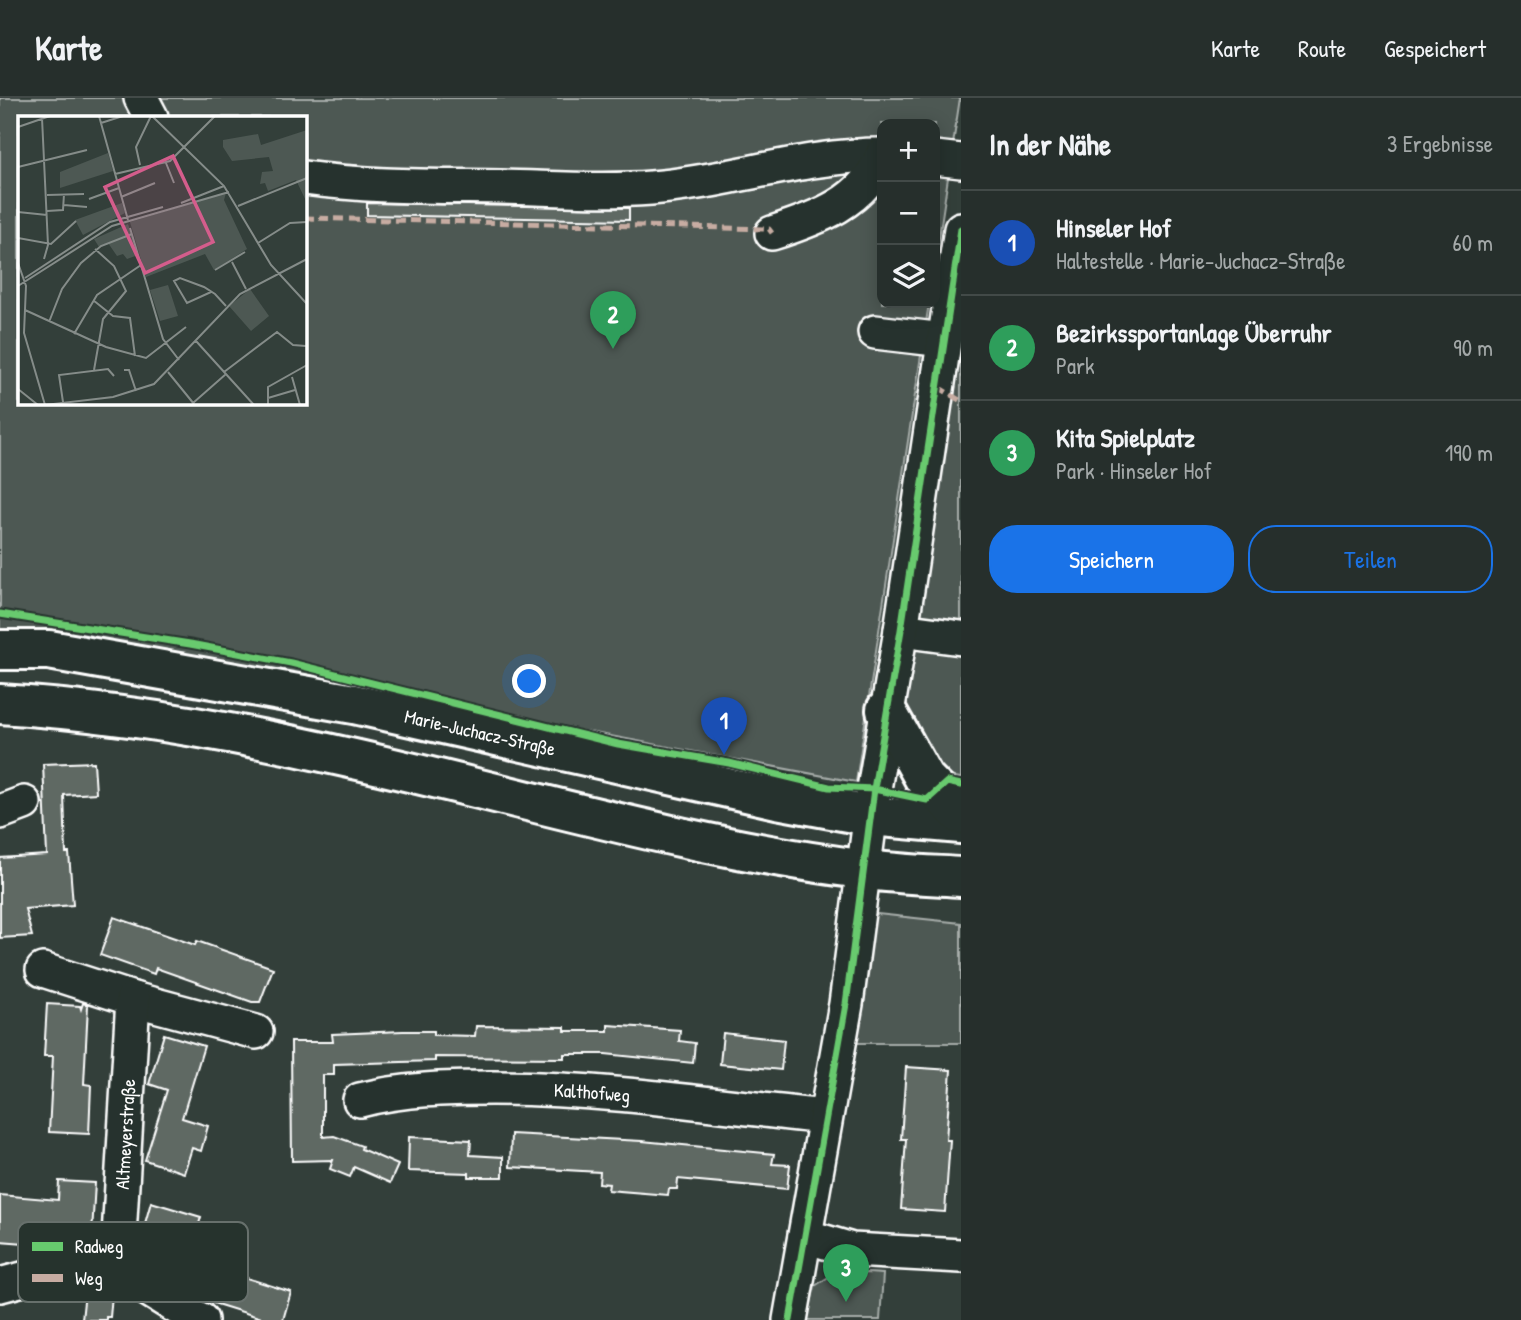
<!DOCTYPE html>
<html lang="de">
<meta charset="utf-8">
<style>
body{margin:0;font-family:"Patrick Hand",sans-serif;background:#323b38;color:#f1f3f6}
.controls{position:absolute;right:21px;top:21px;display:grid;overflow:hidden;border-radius:14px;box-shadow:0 4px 18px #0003}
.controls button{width:63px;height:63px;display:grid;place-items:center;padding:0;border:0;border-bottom:2px solid #424a48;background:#262f2c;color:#f1f3f6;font:35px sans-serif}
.you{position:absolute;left:530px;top:584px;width:24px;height:24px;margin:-18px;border:5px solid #fff;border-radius:50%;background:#1a73e8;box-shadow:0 0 0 10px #1a73e833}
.badge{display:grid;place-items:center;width:46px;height:46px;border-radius:50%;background:#1a73e8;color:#fff;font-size:23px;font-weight:700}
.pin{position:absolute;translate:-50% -58px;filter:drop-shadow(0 2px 4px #0008)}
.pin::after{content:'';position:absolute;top:37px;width:24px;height:21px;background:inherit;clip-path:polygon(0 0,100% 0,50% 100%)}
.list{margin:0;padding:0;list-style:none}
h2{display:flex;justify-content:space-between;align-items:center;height:91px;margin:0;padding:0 28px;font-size:30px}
h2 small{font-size:23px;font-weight:400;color:#a4a9a9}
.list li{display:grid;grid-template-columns:46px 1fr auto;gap:21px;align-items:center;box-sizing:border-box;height:105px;padding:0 28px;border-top:2px solid #424a48}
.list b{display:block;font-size:26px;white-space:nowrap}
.list p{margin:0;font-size:23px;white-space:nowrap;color:#a4a9a9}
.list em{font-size:23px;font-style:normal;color:#a4a9a9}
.actions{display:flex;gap:14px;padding:21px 28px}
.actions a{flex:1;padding:16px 0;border:2px solid #1a73e8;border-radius:28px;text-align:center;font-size:24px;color:#1a73e8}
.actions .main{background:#1a73e8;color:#fff}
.icon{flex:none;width:38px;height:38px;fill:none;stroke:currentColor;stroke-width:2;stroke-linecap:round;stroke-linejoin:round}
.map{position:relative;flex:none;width:961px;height:1222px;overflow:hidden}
header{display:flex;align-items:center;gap:42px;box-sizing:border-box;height:98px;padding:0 35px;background:#262f2c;border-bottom:2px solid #424a48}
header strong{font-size:33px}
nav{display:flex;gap:38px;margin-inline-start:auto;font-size:24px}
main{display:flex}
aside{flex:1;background:#262f2c}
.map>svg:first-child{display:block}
.green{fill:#4d5853;stroke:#a6aca9;stroke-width:2;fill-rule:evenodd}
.building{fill:#5f6964;stroke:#fff;stroke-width:2}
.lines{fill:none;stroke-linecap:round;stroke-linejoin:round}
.minor-casing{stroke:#fff;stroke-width:38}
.major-casing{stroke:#fff;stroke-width:44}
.minor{stroke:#26332d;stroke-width:33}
.major{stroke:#26332d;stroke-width:38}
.quiet{stroke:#c7aca2;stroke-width:5;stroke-dasharray:10 5;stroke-linecap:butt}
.cycleway-casing{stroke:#26332d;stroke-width:11}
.cycleway{stroke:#67ca6e;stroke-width:7}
.labels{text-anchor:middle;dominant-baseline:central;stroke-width:6;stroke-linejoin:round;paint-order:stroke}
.street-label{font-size:19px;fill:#fff;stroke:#26332d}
.inset-road{fill:none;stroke:#858c89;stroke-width:2}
.view{fill:#d45d8c;fill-opacity:0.15;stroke:#d45d8c;stroke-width:3.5}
.inset-edge{fill:none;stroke:#fff;stroke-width:3.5}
.key{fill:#26332d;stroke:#67706c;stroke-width:2}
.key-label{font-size:19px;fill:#fff}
</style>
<header>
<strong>Karte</strong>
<nav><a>Karte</a><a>Route</a><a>Gespeichert</a></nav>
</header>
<main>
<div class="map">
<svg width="961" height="1222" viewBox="0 0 961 1222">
<rect width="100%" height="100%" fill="#333f3a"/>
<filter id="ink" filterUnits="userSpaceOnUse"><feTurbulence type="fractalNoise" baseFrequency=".0143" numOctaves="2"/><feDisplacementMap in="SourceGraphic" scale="14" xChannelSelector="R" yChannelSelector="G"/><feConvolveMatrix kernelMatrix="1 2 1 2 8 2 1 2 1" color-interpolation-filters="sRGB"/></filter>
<g filter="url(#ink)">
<!-- green -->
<g class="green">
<path d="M0,0H960L935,166V26H882V205H929L856,684L296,579L0,537ZM19,19H304V304H19Z"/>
<polygon points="945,256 961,258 961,537 908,531"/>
<polygon points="907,536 961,542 961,680 897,670"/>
<polygon points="868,815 961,825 961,945 848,945"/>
<polygon points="868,1175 883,1176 880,1222 807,1222 815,1188 833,1176"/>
</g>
<!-- building -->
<g class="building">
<polygon points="367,105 629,110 629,122 367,117"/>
<polygon points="94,664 96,695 64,697 66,755 69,755 73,807 25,811 32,838 0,840 0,760 47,757 43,666"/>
<polygon points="114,819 195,847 197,843 273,870 260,904 252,904 156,870 154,876 100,857"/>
<polygon points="83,905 88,907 84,986 91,987 89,1036 49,1034 53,958 44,958 47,906 80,908 81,911"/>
<polygon points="608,927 680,932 679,943 695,945 693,965 605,956 564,956 564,960 435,959 435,963 334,966 334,977 323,977 323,1039 334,1038 362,1048 361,1051 398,1067 390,1085 354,1069 350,1079 330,1071 333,1062 292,1063 291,944 333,944 332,936 403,933 434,933 434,937 475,938 476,928 565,929 565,933 608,933"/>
<polygon points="723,935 784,942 781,972 720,966"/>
<polygon points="164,936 204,948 182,1020 208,1028 201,1053 192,1050 184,1075 145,1062 167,992 149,986"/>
<polygon points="906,969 951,972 946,1042 950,1042 945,1114 901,1111 906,1041 901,1041"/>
<polygon points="511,1036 642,1043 774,1056 772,1066 790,1067 787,1091 678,1081 677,1091 669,1091 668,1097 608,1092 609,1086 599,1085 600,1074 510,1069"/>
<polygon points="409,1039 471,1042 470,1057 503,1059 503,1079 469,1079 469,1075 408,1073"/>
<polygon points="59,1083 95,1085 92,1134 61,1132 60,1142 37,1141 37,1146 0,1143 0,1097 58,1102"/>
<polygon points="151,1104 201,1119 190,1157 140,1143"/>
<polygon points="218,1171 291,1194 283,1222 268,1222 207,1203"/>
<polygon points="85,1194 112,1197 110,1219 106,1219 106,1222 82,1222"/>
</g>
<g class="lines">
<!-- minor casing -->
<g class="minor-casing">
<g id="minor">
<polyline points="141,0 151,19"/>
<polyline points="935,60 961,63"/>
<path d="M304,80C369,89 436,88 501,89C551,90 601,94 651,90C729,84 803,57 882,57"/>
<path d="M772,135C816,121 865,104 882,57"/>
<polyline points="875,234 944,242"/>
<polyline points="901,532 961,540"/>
<polyline points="0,714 24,705"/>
<polyline points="43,872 133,901 256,934"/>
<path id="s1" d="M360,1002C403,991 447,990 492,990C604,990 714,1007 825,1019"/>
<polyline points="805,1138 852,1152 961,1158"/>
<path id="s2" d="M117,1172L133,901"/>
<polyline points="0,1187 61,1171 117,1172 183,1213 201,1222"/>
<polyline points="790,1222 846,906 874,691 901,532 961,131"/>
</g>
</g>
<!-- major casing -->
<g class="major-casing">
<g id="major">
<path id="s3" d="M0,552H49L354,606L777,701L870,718L961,726"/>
<path d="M0,606C116,613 231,633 345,659C516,697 686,749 861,771C894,776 928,777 961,779"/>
<polyline points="886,612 924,680 961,717"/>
</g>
</g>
<!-- minor -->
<use href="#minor" class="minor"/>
<!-- major -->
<use href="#major" class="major"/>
<!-- quiet -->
<g class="quiet">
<polyline points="304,120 769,131 772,135"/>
<polyline points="938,289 961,303"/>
</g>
<!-- cycleway casing -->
<g class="cycleway-casing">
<g id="cycleway">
<polyline points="0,516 190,546 291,565 618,646 729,665 829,689 874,691 927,702 947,684 961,687"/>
<polyline points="790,1222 846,906 874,691 901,532 961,131"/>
</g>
</g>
<!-- cycleway -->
<use href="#cycleway" class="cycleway"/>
</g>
</g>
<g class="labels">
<!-- street labels -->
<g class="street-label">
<text stroke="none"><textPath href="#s3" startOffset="488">Marie-Juchacz-Straße</textPath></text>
<text stroke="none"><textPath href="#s1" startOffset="233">Kalthofweg</textPath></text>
<text stroke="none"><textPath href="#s2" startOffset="136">Altmeyerstraße</textPath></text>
</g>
</g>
<!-- overview -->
<g transform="translate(18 18)">
<rect width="289" height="289" fill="#333f3a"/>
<path d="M289,14V87L278,64L250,75L247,67L242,68L244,56L255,55L251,41L214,45L205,31V24L240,18L243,29ZM90,37L95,55L42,72V56ZM208,77L206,84L229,133L196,154L187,138L128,161L112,106ZM104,87L107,97L65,119L57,104ZM110,108L120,139L109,143L105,138L99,140L90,127L81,131L76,123ZM150,169L160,200L142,205L132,174ZM232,173L251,200L233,215L211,190Z" fill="#4d5853"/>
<path class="inset-road" d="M81,0L110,104M134,0L206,70L253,149L289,188M24,2L30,129L26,143M83,7L105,0M0,11L32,0M148,47L156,67M122,49L118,31L133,0M0,51L69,34M97,58L152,45L197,0M29,79L66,78M103,81L137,67M71,83L101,72M163,87L206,70M46,89L69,91M220,90L289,62M29,95L45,94L46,78M0,96L29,99M112,112L145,223L161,244M0,122L33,128L58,105M240,127L272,107L289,106M214,146L228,173M0,147L8,170L6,217L27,289M197,154L227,136M7,162L92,106L145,91M0,170L94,110L211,76M193,176L169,187L156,165L162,162L186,171L197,178L208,190M75,184L95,200L112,202L117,240M7,194L88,231L128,242L168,211M31,206L44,173L63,147L83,130L114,118M56,218L79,179L123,149M178,225L236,289M76,254L85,203L108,175L96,150L77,133M106,254H111L118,275M150,256L176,288M206,256L259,216L275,229L288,230M274,261L282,289M0,273L20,289M250,282L277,274M45,286L41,259L90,253L96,260M175,287L208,258M27,289L95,281L136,268L222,178L289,143M250,289V271L289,249"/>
<path class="view" d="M155,40L195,126L127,157L87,71Z"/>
<rect width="289" height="289" class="inset-edge"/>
</g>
<!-- legend -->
<rect x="18" y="1124" width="230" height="80" rx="10" class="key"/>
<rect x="32" y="1144" width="31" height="9" fill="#67ca6e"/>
<rect x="32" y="1176" width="31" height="8" fill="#c7aca2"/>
<g class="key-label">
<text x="75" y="1155">Radweg</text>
<text x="75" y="1187">Weg</text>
</g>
</svg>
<div class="controls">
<button>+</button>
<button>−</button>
<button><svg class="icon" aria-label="layers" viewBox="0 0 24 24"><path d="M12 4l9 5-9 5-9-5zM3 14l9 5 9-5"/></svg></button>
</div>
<div class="you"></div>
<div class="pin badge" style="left:724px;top:657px;background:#1a4fb4">1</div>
<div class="pin badge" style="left:613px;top:251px;background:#2e9e5b">2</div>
<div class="pin badge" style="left:846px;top:1204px;background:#2e9e5b">3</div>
</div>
<aside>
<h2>In der Nähe<small>3 Ergebnisse</small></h2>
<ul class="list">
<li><span class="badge" style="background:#1a4fb4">1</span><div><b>Hinseler Hof</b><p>Haltestelle · Marie-Juchacz-Straße</p></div><em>60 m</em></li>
<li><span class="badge" style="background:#2e9e5b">2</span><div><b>Bezirkssportanlage Überruhr</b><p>Park</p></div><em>90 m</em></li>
<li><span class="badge" style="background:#2e9e5b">3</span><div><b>Kita Spielplatz</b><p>Park · Hinseler Hof</p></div><em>190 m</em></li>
</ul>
<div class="actions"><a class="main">Speichern</a><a>Teilen</a></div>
</aside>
</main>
